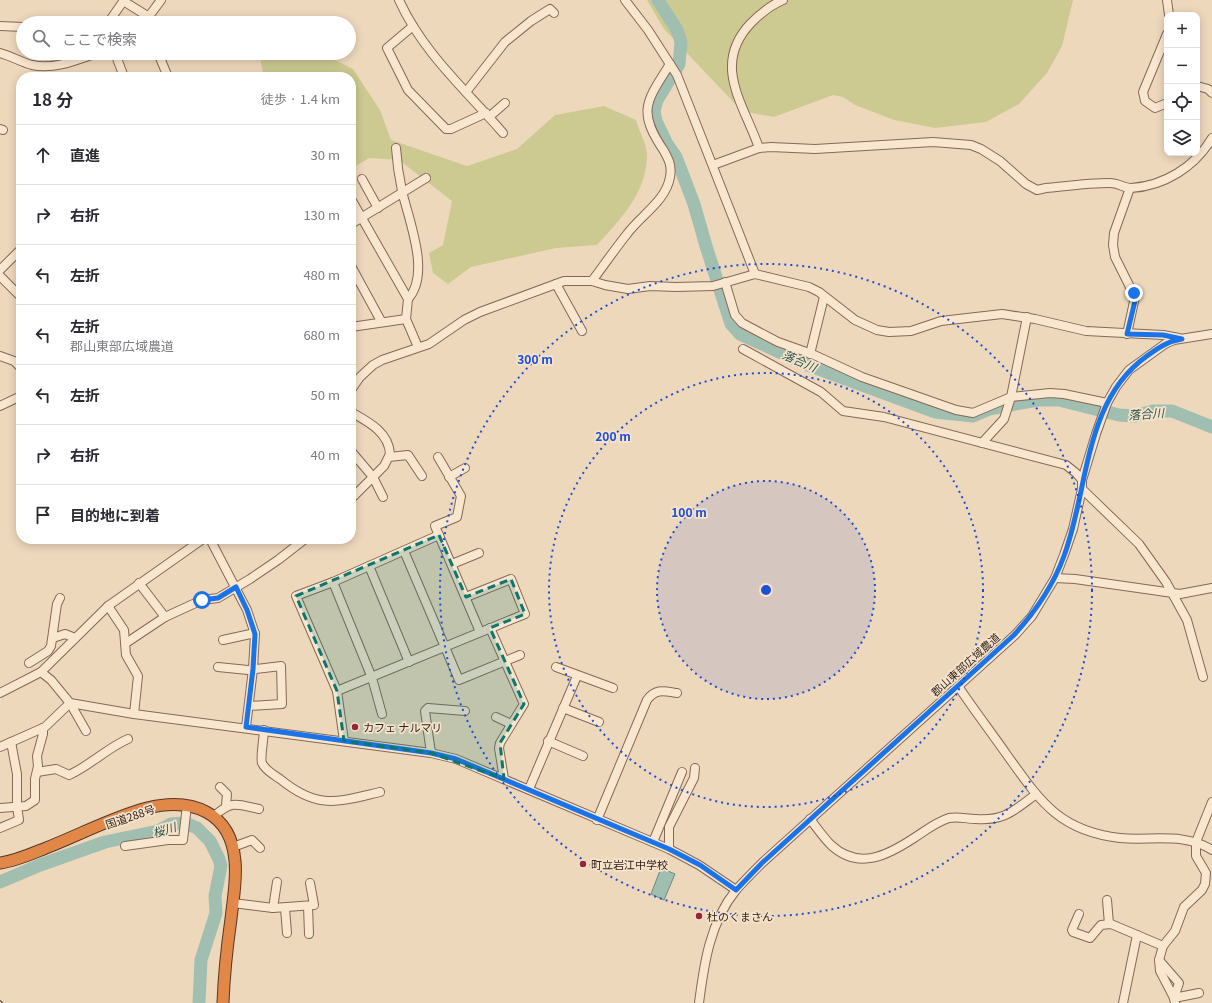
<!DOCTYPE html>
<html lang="ja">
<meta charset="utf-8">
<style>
body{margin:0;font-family:Georgia,"Noto Sans JP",serif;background:#f2f2f3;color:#2b2b33}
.controls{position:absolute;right:12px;top:12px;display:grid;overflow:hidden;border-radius:8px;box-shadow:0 2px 10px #0003}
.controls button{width:36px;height:36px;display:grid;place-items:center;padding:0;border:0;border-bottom:1px solid #e1e1e2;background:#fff;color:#2b2b33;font:20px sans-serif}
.stop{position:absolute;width:12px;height:12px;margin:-9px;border:3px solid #1a73e8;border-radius:50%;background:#fff}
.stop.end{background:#1a73e8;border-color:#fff;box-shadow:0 1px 4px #0008}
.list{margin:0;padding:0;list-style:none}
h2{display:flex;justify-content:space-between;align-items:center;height:52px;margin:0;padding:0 16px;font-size:17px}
h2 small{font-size:13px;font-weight:400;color:#7c7c81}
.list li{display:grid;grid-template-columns:26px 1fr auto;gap:12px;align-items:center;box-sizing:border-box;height:60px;padding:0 16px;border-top:1px solid #e1e1e2}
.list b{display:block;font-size:15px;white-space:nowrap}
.list p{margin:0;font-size:13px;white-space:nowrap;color:#7c7c81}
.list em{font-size:13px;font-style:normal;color:#7c7c81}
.icon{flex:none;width:22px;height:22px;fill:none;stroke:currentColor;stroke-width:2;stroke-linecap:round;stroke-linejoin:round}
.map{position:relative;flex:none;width:1212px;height:1003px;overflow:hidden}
.search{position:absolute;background:#fff;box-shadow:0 2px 10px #0003;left:16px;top:16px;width:340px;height:44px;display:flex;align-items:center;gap:10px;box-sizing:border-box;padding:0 14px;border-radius:22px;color:#7c7c81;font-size:15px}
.panel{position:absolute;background:#fff;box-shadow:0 2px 10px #0003;left:16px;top:72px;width:340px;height:472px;border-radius:16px}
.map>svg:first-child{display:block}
.green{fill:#ccca91}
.water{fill:#a0bfb1;stroke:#688c7e}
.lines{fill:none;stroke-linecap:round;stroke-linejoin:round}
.river{stroke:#a0bfb1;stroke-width:13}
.minor-casing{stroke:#866856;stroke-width:10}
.highway-casing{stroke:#53372a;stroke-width:13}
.minor{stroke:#f9e6cf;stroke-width:8}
.highway{stroke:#e18849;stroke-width:11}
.rail-casing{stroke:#34231b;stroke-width:3.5}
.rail{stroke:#f5e3cc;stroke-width:2;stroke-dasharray:6;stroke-linecap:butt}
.route{stroke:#1a73e8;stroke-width:5}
.marked{fill:#0f766e;fill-opacity:0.2;stroke:#0f766e;stroke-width:3;stroke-dasharray:8 5;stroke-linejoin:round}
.ring{fill:none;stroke:#1d4ed8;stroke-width:2;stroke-dasharray:2 4}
.poi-dot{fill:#952537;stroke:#f5e3cc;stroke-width:1.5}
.labels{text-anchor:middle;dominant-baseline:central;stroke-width:3.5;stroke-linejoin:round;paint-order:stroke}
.street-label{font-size:11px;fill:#34231b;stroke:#f5e3cc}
.poi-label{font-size:11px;fill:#34231b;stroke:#f5e3cc;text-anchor:start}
.water-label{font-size:12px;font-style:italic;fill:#2a554b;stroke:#f5e3cc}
.centre{fill:#1d4ed8;stroke:#f5e3cc;stroke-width:2}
.ring-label{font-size:12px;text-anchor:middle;font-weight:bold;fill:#1d4ed8;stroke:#f5e3cc;stroke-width:3.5;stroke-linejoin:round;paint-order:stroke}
</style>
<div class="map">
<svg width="1212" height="1003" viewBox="0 0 1212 1003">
<rect width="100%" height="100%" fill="#eed8bc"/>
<!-- green -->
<g class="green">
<polygon points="647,0 1073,0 1062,46 1047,73 1019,104 986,122 935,128 894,120 855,105 843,97 833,95 774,117 742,111 664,29"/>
<path d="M259,53H321L353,69L380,110L391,140L467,166L517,149L555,115L604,106L636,120C639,131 647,145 647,155C647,192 621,219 597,245L556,248L471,267L448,284L433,273L429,253L443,245L452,201L399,160L369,158L351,169V77H264Z"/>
</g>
<!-- water -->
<polygon class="water" points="661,868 675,874 664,900 651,894"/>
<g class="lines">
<!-- river -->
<g class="river">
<polyline points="658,0 677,30 681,42 679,64 657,100 654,111 656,121 667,144 676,157 694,204 706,246 731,324 740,334 810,366 935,412 973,416 989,409 1015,404 1038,400 1059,400 1119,415 1135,416 1153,411 1172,411 1212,427"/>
<polyline points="0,882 40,865 105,842 158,831 171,824 185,823 197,828 210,841 219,859 221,866 215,896 216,913 201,960 199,1003"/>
</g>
<!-- minor casing -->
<g class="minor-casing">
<g id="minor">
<path d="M399,0C423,53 466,90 503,133"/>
<polyline points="625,0 648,30 677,75 755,274"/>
<polyline points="1167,0 1169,15"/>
<polyline points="108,23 122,3 125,2 149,17"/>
<polyline points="144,23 161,0"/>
<polyline points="0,26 23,27"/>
<polyline points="413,26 387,48 408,90 446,129 451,129 486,113"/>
<polyline points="1167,34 1143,92 1145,101 1155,108 1167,103"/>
<path d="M0,53C11,56 21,62 32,65C54,70 77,60 97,53"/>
<polyline points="115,53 124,77"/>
<polyline points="158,53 168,77"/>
<polyline points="1197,86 1208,89 1212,93"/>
<polyline points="466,92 505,42 531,21 550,9 554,13"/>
<polyline points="489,117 505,103"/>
<polyline points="0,129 3,130"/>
<path d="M396,148C397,163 399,177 402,191C409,221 431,274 408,299"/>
<path d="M759,148C744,104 711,65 751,23C760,14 771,5 783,0"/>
<path d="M713,165L759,148L771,147L815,149L933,142L971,145L981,149L1000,161L1026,184L1037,190L1046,188C1067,186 1089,183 1110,183C1118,183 1124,188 1131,188C1164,186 1195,167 1212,138"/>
<polyline points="362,179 378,208"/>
<polyline points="351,199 408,299 406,319 418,347"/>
<polyline points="351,224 426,178"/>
<polyline points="351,266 381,321"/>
<polyline points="0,270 21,249"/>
<polyline points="0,276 21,297"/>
<path d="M592,281C604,265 615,249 627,234C641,215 666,201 670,177C672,166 669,160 664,151C637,111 646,102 670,64"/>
<polyline points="725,282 735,315 742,323 757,331 778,342 812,354 862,377 956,410 973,413 1011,397 1050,393 1064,394 1107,403"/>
<polyline points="556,284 582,331"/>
<polyline points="351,327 406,319"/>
<polyline points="1127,334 1135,297 1115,257 1113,245 1114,233 1130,188"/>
<polyline points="743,349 821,392 843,411 884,417 1066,465 1076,473 1082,480"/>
<polyline points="810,354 824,297"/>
<polyline points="0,356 14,361 21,368"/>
<polyline points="351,390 360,377 373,365 382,360 429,344 464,320 480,312 564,281 592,281 605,285 628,289 650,286 676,287 713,286 755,274 809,287 819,292 855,320 877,330 889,332 911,331 941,321 1002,314 1035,319 1086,331 1163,335 1179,338"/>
<polyline points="0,406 21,396"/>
<path d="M351,412C367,421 389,432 390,454L384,466L351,499"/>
<polyline points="982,443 1004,419 1011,397 1027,317"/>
<polyline points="351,451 373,477 383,497"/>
<polyline points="389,457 408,455 422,476"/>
<polyline points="438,457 461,496 457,517 435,526 480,632"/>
<polyline points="449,477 465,468"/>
<polyline points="1082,489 1139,544 1166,582 1187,620 1203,677"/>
<polyline points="210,539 247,610 255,634 253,669 246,727"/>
<polyline points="404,551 459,680 520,655"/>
<polyline points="452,564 479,553"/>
<polyline points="369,566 409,662"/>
<polyline points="1055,578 1075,579 1180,594 1212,588"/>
<polyline points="333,582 372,678 382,714"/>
<polyline points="139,583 165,617"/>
<polyline points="108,606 124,630 126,655 138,676 134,714"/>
<polyline points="490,628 524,704 500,743 499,748 504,779"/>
<polyline points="53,638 65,634 75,638"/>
<polyline points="223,640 255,633"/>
<polyline points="126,643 165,617 202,600 218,598 250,579 278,560 305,539"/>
<polyline points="29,663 48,651 51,646 57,604 60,598"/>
<polyline points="218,667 248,670 281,666 282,704 249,706"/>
<polyline points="556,667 613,688"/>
<polyline points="41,672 51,680 70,703 134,714 431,753 456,759 669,849 699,865 736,890"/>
<path d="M958,686C974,710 991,732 1007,755C1040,801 1059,831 1120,838C1151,841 1184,832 1212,850"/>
<polyline points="337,691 525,614 511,579 466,597"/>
<polyline points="0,693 41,672 108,606 203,539"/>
<polyline points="563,708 599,722"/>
<polyline points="496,717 511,724"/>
<path d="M264,730C264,737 260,758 262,763C265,770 274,775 280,779C318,810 337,802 380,792"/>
<polyline points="344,741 337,691 296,596 333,582 439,535"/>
<polyline points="548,741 583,756"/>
<polyline points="0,747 45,727 70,703 86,731"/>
<polyline points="431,753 425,711 428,708 465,711"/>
<path d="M37,772L56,769L69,775C91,765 107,748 128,739"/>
<polyline points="220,787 227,794 226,806"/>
<polyline points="529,789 577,676"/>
<polyline points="0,808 26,806 35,800 35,779 38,766 37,756 43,734 43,728"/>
<path d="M214,816C233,800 236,804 259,809"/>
<path d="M810,819C817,828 823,837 831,845C859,871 888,855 914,838C925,831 936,822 949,818C958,816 967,819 976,819C1005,821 1013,811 1035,795"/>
<path d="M597,820L647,700C656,688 664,691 677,693"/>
<polyline points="0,828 19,820 17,806 17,774 11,742"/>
<polyline points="653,842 682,772"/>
<polyline points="125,846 168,840 183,840 187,805"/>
<polyline points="233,847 252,840 260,848"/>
<polyline points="669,849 669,827 694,778 695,768"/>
<polyline points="1107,900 1109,924"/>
<polyline points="233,903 273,908 314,905 310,883"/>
<polyline points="308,906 309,934"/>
<polyline points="273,908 277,882"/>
<polyline points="285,908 287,933"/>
<polyline points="1079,914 1072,930 1073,932 1090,938 1101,925 1111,924 1163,946"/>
<polyline points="1159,960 1179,983 1174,998 1199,993"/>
<path d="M699,1003C704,964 710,922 736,890C744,881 753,872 762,863L1015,635L1032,616L1055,578L1064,555L1073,529L1082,489V480L1096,434L1107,403L1116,387L1129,370L1165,344L1174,340L1212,334"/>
<polyline points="1123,1003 1137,935"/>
<polyline points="1175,1003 1174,998 1160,971 1159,960 1163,946 1175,931 1184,907 1202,890 1205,884 1206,873 1196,856 1196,842 1212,802"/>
</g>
</g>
<!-- highway casing -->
<g class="highway-casing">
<path id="highway" d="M0,863C16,861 31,854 46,848C77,836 115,816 147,808C192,797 231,812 235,861C237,880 233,900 231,919C227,947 224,975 223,1003"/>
</g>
<!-- minor -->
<use href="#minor" class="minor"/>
<!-- highway -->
<use href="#highway" class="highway"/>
<!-- rail casing -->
<g class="rail-casing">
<polyline id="rail" points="0,1002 1,1003"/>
</g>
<!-- rail -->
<use href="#rail" class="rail"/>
</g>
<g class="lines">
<!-- route -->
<path class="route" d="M202,600L218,598L236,587L247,610L255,634L253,669L246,727L431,753L456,759L669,849L700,865L736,890L762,863L1014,635C1036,611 1053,586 1064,556C1089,489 1083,401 1147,356C1158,348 1168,341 1182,339L1163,335L1127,334L1135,301L1134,293"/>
</g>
<!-- marked area -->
<path class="marked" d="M439,535L466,597L511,579L525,614L490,628L524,704L500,743L504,779L431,753L344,741L337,691L296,596Z"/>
<!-- distance rings -->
<circle cx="766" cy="590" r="109" fill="#1d4ed8" fill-opacity=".12"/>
<g class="ring">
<circle cx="766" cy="590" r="109"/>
<circle cx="766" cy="590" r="217"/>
<circle cx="766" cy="590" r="326"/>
</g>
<!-- markers -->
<g class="poi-dot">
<circle cx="355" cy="727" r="4"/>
<circle cx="583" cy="864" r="4"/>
<circle cx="699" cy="916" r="4"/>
</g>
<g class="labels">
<!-- street labels -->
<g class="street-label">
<text transform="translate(965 664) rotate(-42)">郡山東部広域農道</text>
<text transform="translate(130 816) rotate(-19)">国道288号</text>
</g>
<!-- poi labels -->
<g class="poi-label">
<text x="363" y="727">カフェ ナルマリ</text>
<text x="591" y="864">町立岩江中学校</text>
<text x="707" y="916">杜のくまさん</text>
</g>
<!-- water labels -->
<g class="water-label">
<text transform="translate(800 360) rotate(23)">落合川</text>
<text transform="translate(1146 413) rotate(-4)">落合川</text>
<text transform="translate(164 829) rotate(-17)">桜川</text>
</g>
</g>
<circle cx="766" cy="590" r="6" class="centre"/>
<g class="ring-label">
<text x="535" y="364">300 m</text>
<text x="613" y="441">200 m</text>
<text x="689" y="517">100 m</text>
</g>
</svg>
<div class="controls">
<button>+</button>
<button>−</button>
<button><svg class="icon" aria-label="locate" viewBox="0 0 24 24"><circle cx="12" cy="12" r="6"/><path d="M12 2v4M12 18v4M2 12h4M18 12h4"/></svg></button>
<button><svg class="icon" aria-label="layers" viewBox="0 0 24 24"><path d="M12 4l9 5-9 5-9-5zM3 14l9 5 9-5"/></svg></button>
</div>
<div class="stop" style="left:202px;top:600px"></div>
<div class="stop end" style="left:1134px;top:293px"></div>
<div class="search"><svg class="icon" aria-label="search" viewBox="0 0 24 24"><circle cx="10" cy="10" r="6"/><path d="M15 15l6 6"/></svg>ここで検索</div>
<section class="panel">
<h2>18 分<small>徒歩 · 1.4 km</small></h2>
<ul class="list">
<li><svg class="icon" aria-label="ahead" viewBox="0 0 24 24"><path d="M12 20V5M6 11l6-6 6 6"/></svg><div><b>直進</b></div><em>30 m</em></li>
<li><svg class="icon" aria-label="right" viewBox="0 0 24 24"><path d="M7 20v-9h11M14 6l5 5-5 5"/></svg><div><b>右折</b></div><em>130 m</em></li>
<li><svg class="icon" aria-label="left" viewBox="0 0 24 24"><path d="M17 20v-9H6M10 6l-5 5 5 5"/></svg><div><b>左折</b></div><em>480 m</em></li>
<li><svg class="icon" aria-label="left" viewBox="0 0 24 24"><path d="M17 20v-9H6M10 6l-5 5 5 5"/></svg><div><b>左折</b><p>郡山東部広域農道</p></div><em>680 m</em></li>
<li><svg class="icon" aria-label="left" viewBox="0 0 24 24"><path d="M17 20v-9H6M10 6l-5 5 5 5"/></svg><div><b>左折</b></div><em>50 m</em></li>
<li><svg class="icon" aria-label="right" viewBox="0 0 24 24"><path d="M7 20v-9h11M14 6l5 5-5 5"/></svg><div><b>右折</b></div><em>40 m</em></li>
<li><svg class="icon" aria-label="arrive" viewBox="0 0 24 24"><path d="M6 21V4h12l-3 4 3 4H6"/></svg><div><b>目的地に到着</b></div></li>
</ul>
</section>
</div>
